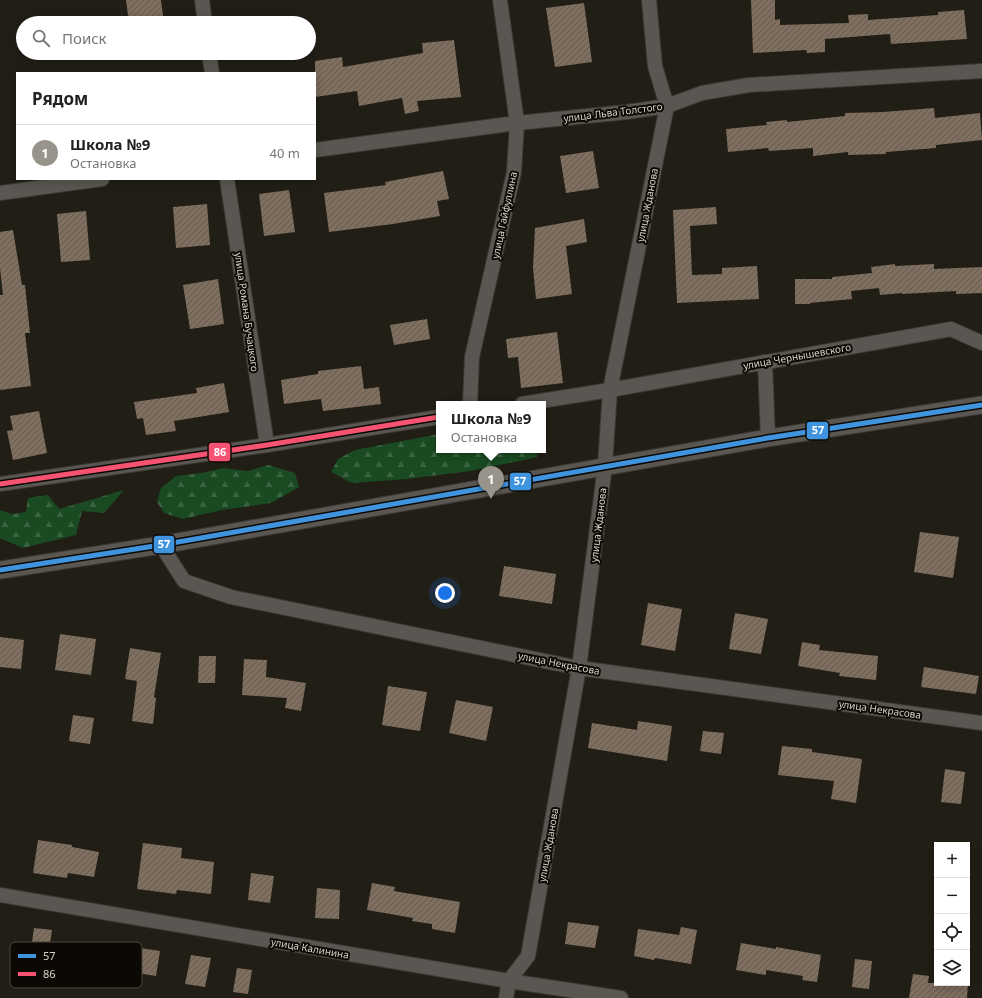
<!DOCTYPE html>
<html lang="ru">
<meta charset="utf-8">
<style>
body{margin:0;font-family:"Noto Sans",sans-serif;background:#f2f2f2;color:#222}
.controls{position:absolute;right:12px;bottom:12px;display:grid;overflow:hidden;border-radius:0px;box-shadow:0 2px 10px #0003}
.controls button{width:36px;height:36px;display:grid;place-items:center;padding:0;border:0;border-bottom:1px solid #e0e0e0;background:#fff;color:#222;font:20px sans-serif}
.you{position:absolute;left:445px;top:593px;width:14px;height:14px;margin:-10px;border:3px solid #fff;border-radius:50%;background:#1a73e8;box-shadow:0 0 0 6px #1a73e833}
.badge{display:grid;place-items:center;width:26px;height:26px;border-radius:50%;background:#98948b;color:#fff;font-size:13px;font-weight:700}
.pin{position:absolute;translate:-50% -33px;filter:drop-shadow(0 1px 2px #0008)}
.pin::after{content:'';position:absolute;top:21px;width:14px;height:12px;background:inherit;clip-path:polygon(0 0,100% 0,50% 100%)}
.popup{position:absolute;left:436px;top:401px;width:110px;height:52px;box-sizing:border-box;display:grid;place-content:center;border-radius:0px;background:#fff;filter:drop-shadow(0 1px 3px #0005);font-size:13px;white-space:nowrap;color:#767676}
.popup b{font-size:15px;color:#222}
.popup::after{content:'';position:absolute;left:50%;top:100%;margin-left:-8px;border:8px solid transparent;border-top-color:#fff}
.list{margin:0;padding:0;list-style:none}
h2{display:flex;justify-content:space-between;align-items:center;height:52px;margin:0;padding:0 16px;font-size:17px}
h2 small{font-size:13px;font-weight:400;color:#767676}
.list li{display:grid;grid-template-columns:26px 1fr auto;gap:12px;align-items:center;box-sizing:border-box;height:56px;padding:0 16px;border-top:1px solid #e0e0e0}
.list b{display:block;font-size:15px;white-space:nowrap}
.list p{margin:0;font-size:13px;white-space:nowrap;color:#767676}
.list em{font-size:13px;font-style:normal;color:#767676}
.icon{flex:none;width:22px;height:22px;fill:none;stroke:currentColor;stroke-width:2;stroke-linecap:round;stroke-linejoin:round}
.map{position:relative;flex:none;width:982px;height:998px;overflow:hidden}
.search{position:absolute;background:#fff;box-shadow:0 2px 10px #0003;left:16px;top:16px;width:300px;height:44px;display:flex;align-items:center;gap:10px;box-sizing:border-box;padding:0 14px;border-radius:22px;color:#767676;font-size:15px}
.panel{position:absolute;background:#fff;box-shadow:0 2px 10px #0003;left:16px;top:72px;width:300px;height:108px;border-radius:0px}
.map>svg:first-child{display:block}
.forest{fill:url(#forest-firs)}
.building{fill:url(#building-hatch)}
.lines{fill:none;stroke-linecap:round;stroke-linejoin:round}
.minor-casing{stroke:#3b3933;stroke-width:16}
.tertiary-casing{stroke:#3b3933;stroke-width:19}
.minor{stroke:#5a5752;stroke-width:14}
.tertiary{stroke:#5a5752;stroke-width:17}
.bus-1-casing{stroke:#0c0905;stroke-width:8}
.bus-2-casing{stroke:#0c0905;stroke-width:8}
.bus-1{stroke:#4094de;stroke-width:5}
.bus-2{stroke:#f65372;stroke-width:5}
.labels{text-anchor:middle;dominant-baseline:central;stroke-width:4;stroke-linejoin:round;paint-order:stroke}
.street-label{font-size:10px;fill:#d8d3ca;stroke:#0c0905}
.key{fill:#0c0905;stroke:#494640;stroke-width:1}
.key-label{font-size:11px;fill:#d8d3ca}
.line-badge{stroke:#0c0905;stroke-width:1.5}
.badge-label{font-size:11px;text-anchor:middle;font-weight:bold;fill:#fff}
</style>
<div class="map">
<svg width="982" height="998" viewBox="0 0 982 998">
<defs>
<pattern id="forest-firs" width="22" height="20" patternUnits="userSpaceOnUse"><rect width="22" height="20" fill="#194a21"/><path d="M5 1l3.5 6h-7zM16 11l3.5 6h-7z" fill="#3a6340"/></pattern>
<pattern id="building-hatch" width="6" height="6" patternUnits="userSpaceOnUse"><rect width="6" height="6" fill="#7e6f5f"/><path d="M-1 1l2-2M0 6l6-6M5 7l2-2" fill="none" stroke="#635950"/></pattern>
</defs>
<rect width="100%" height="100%" fill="#211e16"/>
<!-- forest -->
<g class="forest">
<polygon points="439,434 439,450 535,450 538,457 470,471 407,479 352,483 331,472 338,459 355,450"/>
<polygon points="268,465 295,473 299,487 271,503 222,510 183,519 164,513 157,502 161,488 176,476 201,473 223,468 248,471"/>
<polygon points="124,490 104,513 82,511 76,535 23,548 0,538 0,510 12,514 26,512 28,498 48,495 59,509"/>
</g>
<!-- building -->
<g class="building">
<polygon points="126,0 161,0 164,23 129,23"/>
<polygon points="751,0 775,0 775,20 780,19 780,25 849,23 848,15 868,14 868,20 938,15 938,12 964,10 967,39 891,44 890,34 825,39 825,52 807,53 806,50 753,53"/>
<polygon points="584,3 592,62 555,67 546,8"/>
<polygon points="454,40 461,97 417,101 419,111 405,114 402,98 359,106 357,91 315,97 315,61 342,57 343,67 423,53 422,43"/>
<polygon points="934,108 935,118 980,113 982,140 936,145 936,148 886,152 886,154 848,155 848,152 813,156 813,148 769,151 768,148 728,152 726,129 767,125 766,122 787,120 787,122 845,116 845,113 883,112"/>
<polygon points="593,151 599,188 566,193 560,156"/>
<polygon points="443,171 449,199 437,201 440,216 393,224 329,232 324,193 386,185 385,182"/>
<polygon points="289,190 295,232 264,236 259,194"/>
<polygon points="207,204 210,245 176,248 173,207"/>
<polygon points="716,207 717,224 690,226 692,275 722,274 722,268 757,266 759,299 677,303 673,210"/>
<polygon points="86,211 90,260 61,262 57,214"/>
<polygon points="584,219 587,242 566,246 572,294 536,299 533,268 535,228"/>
<polygon points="13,230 22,285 25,285 30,333 25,333 31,386 0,390 0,295 3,295 0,268 0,232"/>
<polygon points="895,264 895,266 934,264 934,269 982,267 982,293 956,294 956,291 902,294 902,293 880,295 879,288 851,291 852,299 810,303 810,304 795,304 795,279 832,279 832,277 872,273 871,267"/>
<polygon points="218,279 224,324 190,329 183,285"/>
<polygon points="427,319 430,339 394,345 390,325"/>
<polygon points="557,332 563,383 521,388 518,357 508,358 506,339"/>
<polygon points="361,366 364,389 379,387 381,404 323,411 321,399 284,404 281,380 318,374 318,371"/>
<polygon points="224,383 229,412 174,421 176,431 146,435 143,418 137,419 134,402 197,393 196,388"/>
<polygon points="39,411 47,453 13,460 7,431 13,430 10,416"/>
<polygon points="920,532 959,537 953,578 914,572"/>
<polygon points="504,566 556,574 552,604 499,596"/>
<polygon points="648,603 682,609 675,651 641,645"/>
<polygon points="735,613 768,619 761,654 729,649"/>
<polygon points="60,634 96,639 91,675 55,670"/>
<polygon points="0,637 24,640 21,669 0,667"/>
<polygon points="802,642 820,645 819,650 878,656 876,680 839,676 840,673 798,666"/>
<polygon points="130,648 161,653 154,697 156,698 153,724 132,721 137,681 125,679"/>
<polygon points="199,656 216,656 215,683 198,683"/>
<polygon points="244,659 267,660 266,677 306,683 301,711 285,708 287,698 242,695"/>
<polygon points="924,667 979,676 976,694 921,687"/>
<polygon points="388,686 427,692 420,731 382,725"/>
<polygon points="456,700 493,707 486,741 449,733"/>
<polygon points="73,715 94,718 90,744 69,741"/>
<polygon points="638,721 672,726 667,761 588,748 592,723 637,730"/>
<polygon points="703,731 724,733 721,754 700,751"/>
<polygon points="782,746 812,749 812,752 862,759 856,803 831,799 834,781 778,775"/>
<polygon points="945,769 965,772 961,804 941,802"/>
<polygon points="38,840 72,845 72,847 99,852 94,877 68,873 67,878 33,873"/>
<polygon points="143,843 182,848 181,858 214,862 211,894 177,890 176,894 137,889"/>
<polygon points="251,873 274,876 270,903 248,900"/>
<polygon points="372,883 395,887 394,891 460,902 455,933 432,929 432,924 412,921 413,918 367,910"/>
<polygon points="317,888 340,890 339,919 315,918"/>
<polygon points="568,922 599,926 595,948 565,944"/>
<polygon points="681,927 697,930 691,964 655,958 654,960 634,956 638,929 679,935"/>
<polygon points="34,928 52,930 48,958 30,956"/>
<polygon points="741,943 776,949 776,947 821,955 817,982 802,980 803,976 766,970 766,975 736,970"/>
<polygon points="127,946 160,951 156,976 124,971"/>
<polygon points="191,955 211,958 205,987 185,984"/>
<polygon points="855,959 872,961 869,989 852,987"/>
<polygon points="237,968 252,970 248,994 233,992"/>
<polygon points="913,974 929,976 928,983 968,983 967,998 909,998"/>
</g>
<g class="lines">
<!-- minor casing -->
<g class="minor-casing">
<g id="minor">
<polyline points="202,0 205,23"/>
<polyline points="209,53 212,73"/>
<polyline points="315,150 517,123 627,112 667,106 702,93 749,85 982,71"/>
<polyline points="227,179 267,445"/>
<polyline points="0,193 102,179"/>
<polyline points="765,362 768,438"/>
<polyline points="470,404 472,357 514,172 517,123 500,0"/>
<polyline points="522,404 610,390 951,329 982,343"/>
<polyline points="0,484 267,445 439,417"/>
<polyline points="161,545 184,581 231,597 579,668 982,723"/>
<polyline points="0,895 509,981 621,998"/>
<polyline points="506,998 509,981 528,956 579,668 605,466 610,390 667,106 655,66 649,0"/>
</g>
</g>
<!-- tertiary casing -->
<g class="tertiary-casing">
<polyline id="tertiary" points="0,570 161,545 768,438 982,405"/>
</g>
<!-- minor -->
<use href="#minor" class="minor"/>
<!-- tertiary -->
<use href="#tertiary" class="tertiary"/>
<!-- bus-1 casing -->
<g class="bus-1-casing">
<polyline id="bus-1" points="0,570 161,545 768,438 982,405"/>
</g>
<!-- bus-2 casing -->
<g class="bus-2-casing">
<polyline id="bus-2" points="0,484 267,445 439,417"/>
</g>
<!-- bus-1 -->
<use href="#bus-1" class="bus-1"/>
<!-- bus-2 -->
<use href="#bus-2" class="bus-2"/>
</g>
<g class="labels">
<!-- street labels -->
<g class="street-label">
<text transform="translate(613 112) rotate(-7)">улица Льва Толстого</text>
<text transform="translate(647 205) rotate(-79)">улица Жданова</text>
<text transform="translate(504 215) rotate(-78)">улица Гайфуллина</text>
<text transform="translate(247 312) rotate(82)">улица Романа Бучацкого</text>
<text transform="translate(797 356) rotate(-10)">улица Чернышевского</text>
<text transform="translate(598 525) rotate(-83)">улица Жданова</text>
<text transform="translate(559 663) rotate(11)">улица Некрасова</text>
<text transform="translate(880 709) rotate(8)">улица Некрасова</text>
<text transform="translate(548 845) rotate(-80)">улица Жданова</text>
<text transform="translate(310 948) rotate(10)">улица Калинина</text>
</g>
</g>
<!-- legend -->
<rect x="10" y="942" width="132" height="46" rx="6" class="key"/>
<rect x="18" y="954" width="18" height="4" fill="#4094de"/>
<rect x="18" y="972" width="18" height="4" fill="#f65372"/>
<g class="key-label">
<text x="43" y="960">57</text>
<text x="43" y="978">86</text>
</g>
<g class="line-badge">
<rect x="806" y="421" width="23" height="19" rx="4" fill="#4094de"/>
<rect x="208" y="442" width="23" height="20" rx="4" fill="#f65372"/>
<rect x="509" y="472" width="23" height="19" rx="4" fill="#4094de"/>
<rect x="153" y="535" width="22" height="19" rx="4" fill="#4094de"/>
</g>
<g class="badge-label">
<text x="818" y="434">57</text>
<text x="220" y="456">86</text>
<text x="520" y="485">57</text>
<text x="164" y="548">57</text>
</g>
</svg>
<div class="controls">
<button>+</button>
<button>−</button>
<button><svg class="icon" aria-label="locate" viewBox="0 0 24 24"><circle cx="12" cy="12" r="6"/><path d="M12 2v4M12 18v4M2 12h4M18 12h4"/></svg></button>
<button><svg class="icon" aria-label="layers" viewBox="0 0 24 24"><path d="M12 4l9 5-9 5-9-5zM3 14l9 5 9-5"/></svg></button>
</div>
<div class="you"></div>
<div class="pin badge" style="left:491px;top:499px">1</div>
<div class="popup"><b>Школа №9</b>Остановка</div>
<div class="search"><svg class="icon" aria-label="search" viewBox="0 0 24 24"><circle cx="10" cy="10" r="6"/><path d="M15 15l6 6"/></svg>Поиск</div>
<section class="panel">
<h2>Рядом<small></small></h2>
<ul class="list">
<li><span class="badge">1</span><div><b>Школа №9</b><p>Остановка</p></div><em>40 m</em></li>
</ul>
</section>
</div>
